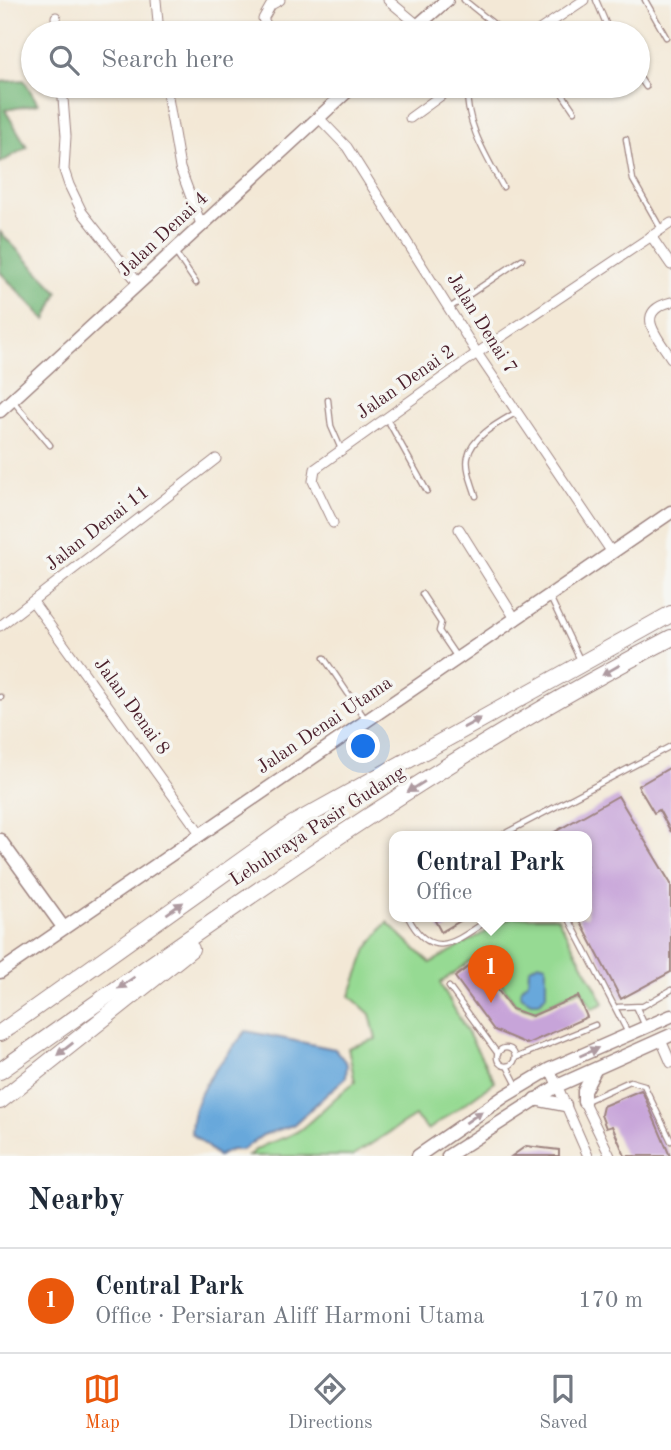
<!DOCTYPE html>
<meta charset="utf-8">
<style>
body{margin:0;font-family:"Old Standard TT",serif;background:#f6f6f7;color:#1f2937}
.you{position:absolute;left:364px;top:747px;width:24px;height:24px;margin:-18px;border:5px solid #fff;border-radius:50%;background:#1a73e8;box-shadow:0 0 0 10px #1a73e833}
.badge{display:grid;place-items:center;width:46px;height:46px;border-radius:50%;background:#ea580c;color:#fff;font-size:23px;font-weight:700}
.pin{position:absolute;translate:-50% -58px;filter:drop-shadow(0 2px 4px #0008)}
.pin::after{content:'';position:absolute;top:37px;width:24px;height:21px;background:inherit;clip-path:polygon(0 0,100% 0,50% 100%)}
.popup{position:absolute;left:389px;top:831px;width:203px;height:91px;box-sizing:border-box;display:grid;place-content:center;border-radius:14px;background:#fff;filter:drop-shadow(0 2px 5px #0005);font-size:23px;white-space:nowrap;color:#747a83}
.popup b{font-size:26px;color:#1f2937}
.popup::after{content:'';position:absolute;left:50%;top:100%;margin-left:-14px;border:14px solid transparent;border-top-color:#fff}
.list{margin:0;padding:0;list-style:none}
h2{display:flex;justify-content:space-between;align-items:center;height:91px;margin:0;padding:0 28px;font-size:30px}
h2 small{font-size:23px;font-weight:400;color:#747a83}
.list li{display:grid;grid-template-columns:46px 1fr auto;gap:21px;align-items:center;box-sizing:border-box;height:105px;padding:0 28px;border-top:2px solid #e0e1e3}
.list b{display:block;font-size:26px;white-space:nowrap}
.list p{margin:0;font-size:23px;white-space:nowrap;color:#747a83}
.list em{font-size:23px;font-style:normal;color:#747a83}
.icon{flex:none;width:38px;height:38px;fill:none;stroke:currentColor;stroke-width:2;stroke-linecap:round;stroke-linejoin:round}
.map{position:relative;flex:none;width:671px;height:1156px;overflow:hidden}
.search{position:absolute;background:#fff;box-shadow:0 2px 5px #0004;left:21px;right:21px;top:21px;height:77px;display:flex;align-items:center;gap:18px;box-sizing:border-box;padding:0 24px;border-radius:38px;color:#747a83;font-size:26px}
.sheet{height:196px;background:#fff}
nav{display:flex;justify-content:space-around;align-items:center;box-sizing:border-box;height:98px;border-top:2px solid #e0e1e3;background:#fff;font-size:19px;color:#747a83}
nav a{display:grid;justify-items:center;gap:4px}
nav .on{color:#ea580c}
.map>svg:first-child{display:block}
.green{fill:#96da93;stroke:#707c5f;stroke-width:2}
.forest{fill:#78ba7d;stroke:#616c54;stroke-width:2}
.water{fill:#68a8db;stroke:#596483;stroke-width:2}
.building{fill:#c7a4d9}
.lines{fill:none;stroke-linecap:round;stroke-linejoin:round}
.lane-casing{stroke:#9e8480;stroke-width:7}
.street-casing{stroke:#9e8480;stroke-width:11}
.secondary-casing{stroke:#9e8480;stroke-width:15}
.highway-casing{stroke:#9e8480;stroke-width:18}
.lane{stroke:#fff;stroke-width:4.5}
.street{stroke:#fff;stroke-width:9}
.secondary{stroke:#fff;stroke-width:12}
.highway{stroke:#fff;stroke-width:16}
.oneway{fill:#ae9aa0}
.labels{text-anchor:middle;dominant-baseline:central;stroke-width:7;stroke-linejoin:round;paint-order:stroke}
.street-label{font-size:19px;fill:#4a1f2b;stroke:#f6f6f2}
</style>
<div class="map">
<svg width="671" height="1156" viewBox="0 0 671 1156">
<rect width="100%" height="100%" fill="#f6f6f2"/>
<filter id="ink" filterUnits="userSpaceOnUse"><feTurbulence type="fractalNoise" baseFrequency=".0143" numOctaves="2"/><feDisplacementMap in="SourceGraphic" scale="14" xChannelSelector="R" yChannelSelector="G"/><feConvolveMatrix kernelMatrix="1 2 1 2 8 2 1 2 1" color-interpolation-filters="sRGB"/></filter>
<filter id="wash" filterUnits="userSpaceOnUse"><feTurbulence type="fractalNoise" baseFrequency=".00686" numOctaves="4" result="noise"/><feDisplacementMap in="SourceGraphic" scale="28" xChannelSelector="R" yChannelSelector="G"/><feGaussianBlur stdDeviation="1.57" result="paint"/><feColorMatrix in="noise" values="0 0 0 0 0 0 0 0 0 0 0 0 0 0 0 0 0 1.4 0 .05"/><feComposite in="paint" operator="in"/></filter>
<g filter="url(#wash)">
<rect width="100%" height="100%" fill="#f3e8d6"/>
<!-- green -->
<path class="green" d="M512,917H557L604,1003L592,1009L581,989L535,1011L516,1005L480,954L440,983L495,1082L428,1130L415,1116L352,1156H248C265,1140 285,1141 301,1129C320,1114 335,1096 355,1082L348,1048L376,1039L370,1014L350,996L367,949L387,922L430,963Z"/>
<!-- forest -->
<g class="forest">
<polygon points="24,80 38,104 5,110 27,147 0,163 0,82"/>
<polygon points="0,232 58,292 46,320 0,272"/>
</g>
<!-- water -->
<g class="water">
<polygon points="538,963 546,965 546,995 540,1002 531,1002 521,996 521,989 528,981 529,969"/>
<path d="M246,1031L335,1049L347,1064L346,1077L293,1125L263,1135L242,1150H231L218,1156L191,1133C191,1092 222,1061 246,1031Z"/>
</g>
<g id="blocks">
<!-- building -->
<g class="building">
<polygon points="671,767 671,832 659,810 654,813 638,786"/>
<polygon points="618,796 671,884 671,972 621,999 578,917 587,917 587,837 546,837"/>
<polygon points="433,917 467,917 441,932"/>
<polygon points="476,961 512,1009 532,1016 578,996 587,1017 527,1044 494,1030 455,977"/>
<polygon points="641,1090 644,1095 670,1156 625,1156 612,1126 606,1128 601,1115 603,1106"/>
<polygon points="526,1146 559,1150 559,1156 512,1156"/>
</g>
</g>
</g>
<g filter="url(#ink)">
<use href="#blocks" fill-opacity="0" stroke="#9e8480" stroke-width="2"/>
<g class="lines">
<!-- lane casing -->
<g class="lane-casing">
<g id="lane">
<polyline points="464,0 505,33"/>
<polyline points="596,0 610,33"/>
<polyline points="645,0 666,37"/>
<polyline points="638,75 646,87"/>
<path d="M467,86C465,123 486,156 503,187"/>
<polyline points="557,86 574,111"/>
<polyline points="626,139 633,180 661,229"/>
<polyline points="175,252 196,283"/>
<polyline points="451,307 522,259"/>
<polyline points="328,400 331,426 341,449"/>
<polyline points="13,401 50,445"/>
<polyline points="387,419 427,491"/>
<path d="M476,496C473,485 465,468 468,457C472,436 500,422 517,412"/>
<polyline points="422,594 441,623 439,631 456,656"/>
<polyline points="550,597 581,662"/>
<polyline points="324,658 366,720"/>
<polyline points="0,697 1,697"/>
<polyline points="498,837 671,746"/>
<path d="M408,917C433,966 459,938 493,917"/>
<polyline points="568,917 627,1031"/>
<polyline points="449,987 498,1054"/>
<polyline points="618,1007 643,1006 671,990"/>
<polyline points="637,1008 645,1026"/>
<circle cx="506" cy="1057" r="9"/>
<polyline points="515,1058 595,1025"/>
<polyline points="507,1066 518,1087"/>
<polyline points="586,1101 630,1081 644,1085 671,1141"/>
</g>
</g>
<!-- street casing -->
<g class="street-casing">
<g id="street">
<polyline points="156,0 159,33"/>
<polyline points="388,0 418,25"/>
<polyline points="56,17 57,33"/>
<polyline points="266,24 263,19 271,5 280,0"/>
<polyline points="535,33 584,0"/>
<polyline points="62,86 66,136 64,170 69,185 82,212 139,284"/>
<polyline points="166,86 180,168 202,227"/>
<polyline points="319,118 347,147 477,353 611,551"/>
<polyline points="410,118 454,86"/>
<polyline points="651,236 671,265"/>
<path d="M671,302C633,312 657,336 671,358"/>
<polyline points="333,523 313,481 315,469 477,353 671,223"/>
<polyline points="459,529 516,620"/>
<polyline points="33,602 200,833"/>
<polyline points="0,626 216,459"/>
<polyline points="661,1040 671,1063"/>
<polyline points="550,1069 588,1156"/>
<polyline points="584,1102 610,1156"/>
</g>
</g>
<!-- secondary casing -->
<g class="secondary-casing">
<g id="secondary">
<polyline points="409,33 447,0"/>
<polyline points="0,411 353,86"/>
<polyline points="0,840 63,927"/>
<polyline points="0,972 671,512"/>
<polyline points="535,1099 565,1105"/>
<polyline points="584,1102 584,1091 595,1070"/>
<polyline points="418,1156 505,1096 550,1069 671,1016"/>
<polyline points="448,1156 557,1086 671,1035"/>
</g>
</g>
<!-- highway casing -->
<g class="highway-casing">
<g id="highway">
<polyline points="0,1033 293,824 671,614"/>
<path d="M0,1071C218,918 434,760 671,638"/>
<polyline points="0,1101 191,949"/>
</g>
</g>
<!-- lane -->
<use href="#lane" class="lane"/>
<!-- street -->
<use href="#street" class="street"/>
<!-- secondary -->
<use href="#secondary" class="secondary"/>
<!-- highway -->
<use href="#highway" class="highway"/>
</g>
<!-- one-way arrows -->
<defs><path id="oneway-solid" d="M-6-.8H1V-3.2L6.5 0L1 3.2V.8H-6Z" transform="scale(1.75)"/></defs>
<g class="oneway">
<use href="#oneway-solid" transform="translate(611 670) rotate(150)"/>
<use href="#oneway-solid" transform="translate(472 723) rotate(-29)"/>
<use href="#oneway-solid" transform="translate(416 787) rotate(148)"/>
<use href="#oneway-solid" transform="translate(175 908) rotate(-35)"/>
<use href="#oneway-solid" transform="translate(126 983) rotate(145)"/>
<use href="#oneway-solid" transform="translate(65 1049) rotate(142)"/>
<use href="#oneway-solid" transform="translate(589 1052) rotate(-24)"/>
<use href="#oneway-solid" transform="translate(474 1117) rotate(-35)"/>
</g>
</g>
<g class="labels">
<!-- street labels -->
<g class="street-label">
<text transform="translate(164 235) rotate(-43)">Jalan Denai 4</text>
<text transform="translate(481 324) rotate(58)">Jalan Denai 7</text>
<text transform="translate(406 383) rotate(-35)">Jalan Denai 2</text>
<text transform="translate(98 529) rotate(-38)">Jalan Denai 11</text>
<text transform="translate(131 707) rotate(54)">Jalan Denai 8</text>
<text transform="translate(325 726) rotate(-34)">Jalan Denai Utama</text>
<text transform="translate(318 827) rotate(-33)">Lebuhraya Pasir Gudang</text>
</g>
</g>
</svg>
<div class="you"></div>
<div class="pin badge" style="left:491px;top:1003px">1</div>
<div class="popup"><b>Central Park</b>Office</div>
<div class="search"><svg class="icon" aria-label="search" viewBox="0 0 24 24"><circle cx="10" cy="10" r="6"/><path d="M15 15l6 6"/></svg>Search here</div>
</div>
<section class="sheet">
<h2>Nearby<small></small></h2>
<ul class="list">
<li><span class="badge">1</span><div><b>Central Park</b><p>Office · Persiaran Aliff Harmoni Utama</p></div><em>170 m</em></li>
</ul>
</section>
<nav>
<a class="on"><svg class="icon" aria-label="map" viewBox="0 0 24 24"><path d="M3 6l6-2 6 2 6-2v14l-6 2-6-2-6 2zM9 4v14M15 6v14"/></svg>Map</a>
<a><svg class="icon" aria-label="directions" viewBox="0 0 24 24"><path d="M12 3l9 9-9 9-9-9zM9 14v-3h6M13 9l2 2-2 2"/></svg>Directions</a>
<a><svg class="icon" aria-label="saved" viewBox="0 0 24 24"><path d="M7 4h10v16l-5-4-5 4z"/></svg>Saved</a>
</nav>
